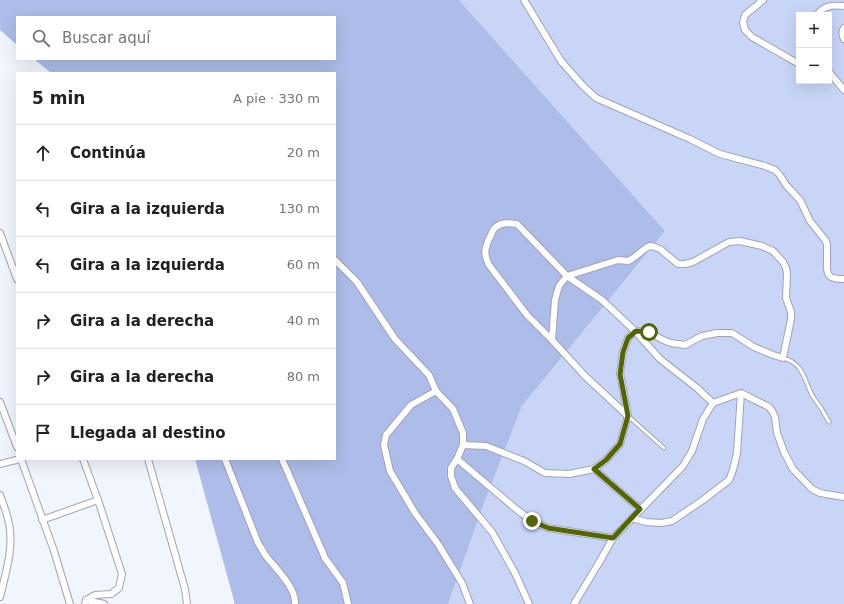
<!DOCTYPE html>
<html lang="es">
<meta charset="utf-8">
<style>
body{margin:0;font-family:"DejaVu Sans",sans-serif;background:#f2f2f2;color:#202124}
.controls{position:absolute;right:12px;top:12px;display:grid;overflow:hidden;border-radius:0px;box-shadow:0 4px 16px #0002}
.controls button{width:36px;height:36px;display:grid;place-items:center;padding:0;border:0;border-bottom:1px solid #e0e0e0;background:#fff;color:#202124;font:20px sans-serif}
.stop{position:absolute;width:12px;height:12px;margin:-9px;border:3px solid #54640a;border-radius:50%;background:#fff}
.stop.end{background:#54640a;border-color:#fff;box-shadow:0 1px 4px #0008}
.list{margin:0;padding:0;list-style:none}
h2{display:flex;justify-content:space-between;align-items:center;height:52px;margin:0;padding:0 16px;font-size:17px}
h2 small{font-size:13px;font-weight:400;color:#757577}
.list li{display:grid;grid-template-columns:26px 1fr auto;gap:12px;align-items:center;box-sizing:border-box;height:56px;padding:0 16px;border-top:1px solid #e0e0e0}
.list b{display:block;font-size:15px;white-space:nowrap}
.list em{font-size:13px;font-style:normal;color:#757577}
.icon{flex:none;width:22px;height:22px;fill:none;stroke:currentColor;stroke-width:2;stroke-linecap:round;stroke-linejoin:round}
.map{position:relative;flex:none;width:844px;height:604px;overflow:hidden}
.search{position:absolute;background:#fff;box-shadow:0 4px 16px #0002;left:16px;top:16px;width:320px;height:44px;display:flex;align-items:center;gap:10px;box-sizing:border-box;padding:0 14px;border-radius:0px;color:#757577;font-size:15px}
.panel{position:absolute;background:#fff;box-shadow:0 4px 16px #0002;left:16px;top:72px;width:320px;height:388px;border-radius:0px}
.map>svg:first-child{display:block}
.green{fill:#c8d5f7;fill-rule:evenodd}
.forest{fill:#adbce8}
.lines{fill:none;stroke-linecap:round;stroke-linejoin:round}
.service-casing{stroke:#9fa4b2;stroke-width:5}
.minor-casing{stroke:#9fa4b2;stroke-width:8}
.service{stroke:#fff;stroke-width:3}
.minor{stroke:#fff;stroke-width:6}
.route{stroke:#54640a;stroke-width:5}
</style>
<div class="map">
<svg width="844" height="604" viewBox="0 0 844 604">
<rect width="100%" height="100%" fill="#f1f5fe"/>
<!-- green -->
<path class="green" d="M459,0H844V604H448L486,498L522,406L665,231ZM799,15H829V81H799Z"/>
<!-- forest -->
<polygon class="forest" points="0,0 459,0 665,231 522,406 486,498 448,604 235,604 195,459 335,459 335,73 51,73 34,59 335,59 335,17 17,17 17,45 0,30"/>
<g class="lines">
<!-- service casing -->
<g class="service-casing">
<g id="service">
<path d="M783,358C803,363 804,379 812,395C815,400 818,404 821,408C824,413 826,417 829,422"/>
<polyline points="628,416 664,448"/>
</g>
</g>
<!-- minor casing -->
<g class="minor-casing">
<g id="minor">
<path d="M524,0L561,61L583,86L596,98L690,139L720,154L765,166L775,170L779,174L786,185L800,200L810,221L826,241L827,245C827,251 827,256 827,262C826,277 830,279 844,279"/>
<polyline points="763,0 745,15 743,22 745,30 752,37 799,64"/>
<path d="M817,15C824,5 833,5 844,6"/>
<path d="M844,28C842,31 842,35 844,39"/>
<polyline points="829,72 844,90"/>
<polyline points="0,233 17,279"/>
<polyline points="335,260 357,282 395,339 429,375 436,391 453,409 463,433 463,445 486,446 524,461 545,473 569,474 594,469 606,460 620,444 628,416 620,373 623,352 628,338 635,331 660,359 697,388 713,403"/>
<path d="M552,340L555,300L559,286L567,276L618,260L628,261L632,259L646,248L650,246L655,247L660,249L678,264H685L693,262L729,242L740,241L762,246L773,251L783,262L786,268L787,274L786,298L791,312V319L783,358L773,355L754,347L732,333H717L702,336L685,345L671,343L663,340L649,332L635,331L602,300L567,276L517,224C510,223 502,222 496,227C493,229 492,232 491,235C485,246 483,254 489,265L527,315L552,340L585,376L628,416"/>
<polyline points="436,391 411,405 386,435 384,445 390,471 415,513 438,544 462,583 470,604"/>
<polyline points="0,402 17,447"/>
<polyline points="463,445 457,459 516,509 532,521 548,528 613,538"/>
<polyline points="21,459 54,551 70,604"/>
<polyline points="83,459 98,500 122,574 119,588 111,594 95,595 86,600 85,604"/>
<polyline points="148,459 185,589 187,604"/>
<path d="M225,459L258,543C261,547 263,552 266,556C276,569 296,587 295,604"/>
<polyline points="282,459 325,558 343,583 348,604"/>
<polyline points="457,459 451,468 451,476 455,488 492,532 515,573 529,604"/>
<polyline points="0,464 20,459"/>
<polyline points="594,469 640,509"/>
<path d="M0,495C3,503 6,511 8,519C15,544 6,572 0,597"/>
<polyline points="632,518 646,522 661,523 672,521 703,500 729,480 733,470 737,453 741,393"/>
<polyline points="42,520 98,500"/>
<polyline points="86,600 104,604"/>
<polyline points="574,604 600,561 613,538 683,466 692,451 703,419 713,403 741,393 769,407 772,411 775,417 777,433 784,452 793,469 812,489 820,493 844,497"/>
</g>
</g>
<!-- service -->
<use href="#service" class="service"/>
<!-- minor -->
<use href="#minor" class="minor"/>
</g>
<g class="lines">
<!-- route -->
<polyline class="route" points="532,521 548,528 613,538 640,509 594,469 606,460 620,444 628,416 620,374 623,352 628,338 636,331 649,332"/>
</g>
</svg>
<div class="controls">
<button>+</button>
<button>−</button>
</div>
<div class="stop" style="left:649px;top:332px"></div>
<div class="stop end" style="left:532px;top:521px"></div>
<div class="search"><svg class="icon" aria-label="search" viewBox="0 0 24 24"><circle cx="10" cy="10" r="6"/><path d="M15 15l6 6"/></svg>Buscar aquí</div>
<section class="panel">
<h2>5 min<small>A pie · 330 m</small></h2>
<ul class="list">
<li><svg class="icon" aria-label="ahead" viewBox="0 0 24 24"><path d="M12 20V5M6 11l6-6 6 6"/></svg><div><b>Continúa</b></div><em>20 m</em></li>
<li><svg class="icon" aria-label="left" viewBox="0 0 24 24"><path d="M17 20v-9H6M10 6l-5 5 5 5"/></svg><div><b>Gira a la izquierda</b></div><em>130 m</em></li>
<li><svg class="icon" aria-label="left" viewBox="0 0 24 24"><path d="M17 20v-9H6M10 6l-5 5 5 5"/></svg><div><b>Gira a la izquierda</b></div><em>60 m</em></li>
<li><svg class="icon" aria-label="right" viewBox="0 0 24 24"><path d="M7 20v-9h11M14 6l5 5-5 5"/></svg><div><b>Gira a la derecha</b></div><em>40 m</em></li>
<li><svg class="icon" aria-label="right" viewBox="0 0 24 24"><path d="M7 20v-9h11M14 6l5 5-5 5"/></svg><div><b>Gira a la derecha</b></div><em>80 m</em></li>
<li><svg class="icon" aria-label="arrive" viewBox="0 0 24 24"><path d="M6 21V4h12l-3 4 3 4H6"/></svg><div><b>Llegada al destino</b></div></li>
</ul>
</section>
</div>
